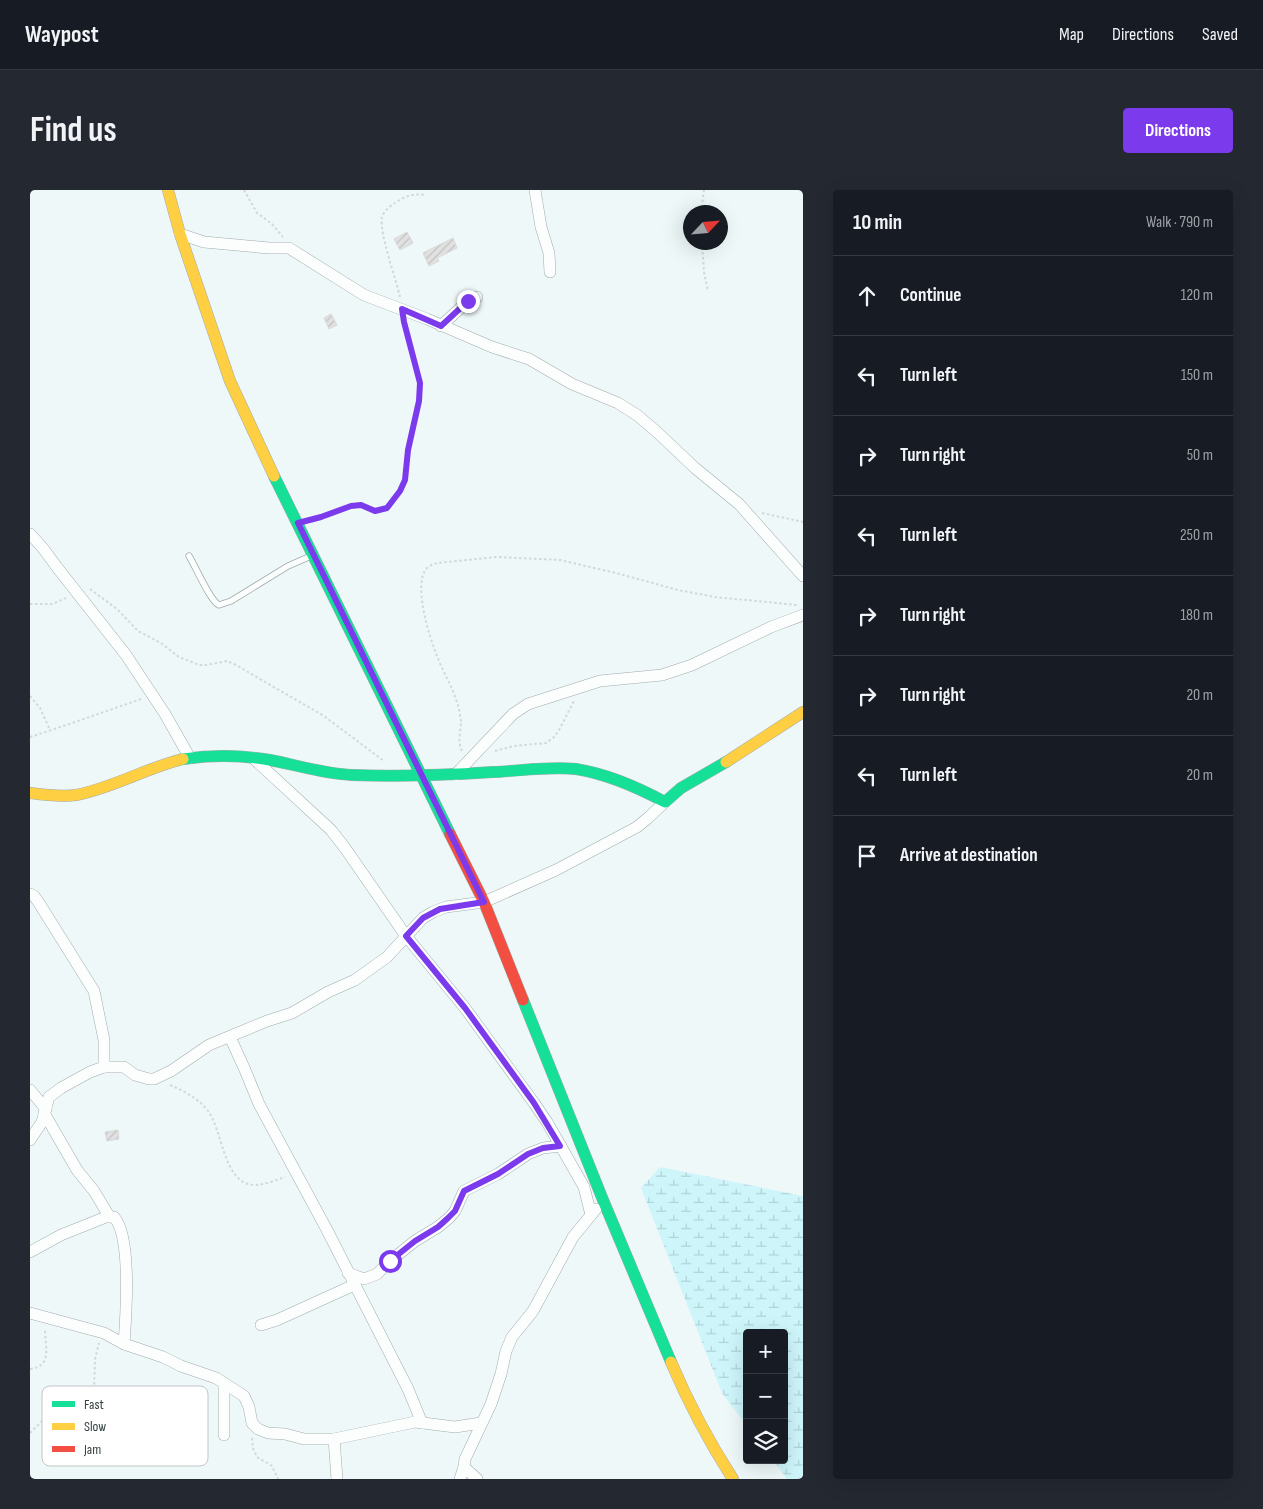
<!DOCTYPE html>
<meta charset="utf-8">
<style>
body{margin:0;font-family:"Sofia Sans Condensed",sans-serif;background:#242831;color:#f1f3f6}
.controls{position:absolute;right:15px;bottom:15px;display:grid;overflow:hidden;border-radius:5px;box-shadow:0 5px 20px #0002}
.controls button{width:45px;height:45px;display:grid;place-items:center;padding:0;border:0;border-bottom:1px solid #363941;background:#171b24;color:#f1f3f6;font:25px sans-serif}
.compass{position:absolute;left:653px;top:15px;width:45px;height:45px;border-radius:50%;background:#171b24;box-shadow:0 5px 20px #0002;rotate:64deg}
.stop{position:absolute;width:15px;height:15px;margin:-11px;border:4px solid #7c3aed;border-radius:50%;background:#fff}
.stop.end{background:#7c3aed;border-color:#fff;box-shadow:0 1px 5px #0008}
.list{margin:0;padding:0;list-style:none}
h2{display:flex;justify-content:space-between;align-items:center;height:65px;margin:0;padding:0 20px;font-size:21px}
h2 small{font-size:16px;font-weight:400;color:#9ea1a6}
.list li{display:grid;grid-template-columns:32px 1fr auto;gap:15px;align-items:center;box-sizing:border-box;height:80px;padding:0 20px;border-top:1px solid #363941}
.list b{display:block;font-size:19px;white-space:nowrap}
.list em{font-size:16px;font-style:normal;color:#9ea1a6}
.icon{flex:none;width:28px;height:28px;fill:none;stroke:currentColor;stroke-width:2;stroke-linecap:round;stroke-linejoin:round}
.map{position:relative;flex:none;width:773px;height:1289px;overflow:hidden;border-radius:5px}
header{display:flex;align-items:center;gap:30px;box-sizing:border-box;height:70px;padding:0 25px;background:#171b24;border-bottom:1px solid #363941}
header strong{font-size:24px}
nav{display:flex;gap:28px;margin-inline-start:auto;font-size:18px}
.intro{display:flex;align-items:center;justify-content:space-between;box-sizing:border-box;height:120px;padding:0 30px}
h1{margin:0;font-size:35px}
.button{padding:12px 22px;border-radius:5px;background:#7c3aed;color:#fff;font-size:18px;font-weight:700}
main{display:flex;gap:30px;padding:0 30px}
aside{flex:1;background:#171b24;border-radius:5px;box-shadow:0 5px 20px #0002}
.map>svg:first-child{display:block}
.wetland{fill:url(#wetland-marsh)}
.building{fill:url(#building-hatch);stroke:#d9d9d9}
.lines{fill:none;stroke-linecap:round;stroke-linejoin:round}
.lane-casing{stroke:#a2abac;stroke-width:7}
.street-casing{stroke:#a2abac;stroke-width:12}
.fast-casing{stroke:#a2abac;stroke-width:12}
.slow-casing{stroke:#a2abac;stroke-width:12}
.jam-casing{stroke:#a2abac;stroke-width:12}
.path{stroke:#d4d7d7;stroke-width:2;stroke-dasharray:2.5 2.5;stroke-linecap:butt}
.lane{stroke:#fcfefe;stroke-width:5.5}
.street{stroke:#fcfefe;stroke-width:11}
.fast{stroke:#16e098;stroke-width:11}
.slow{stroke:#ffcf43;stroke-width:11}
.jam{stroke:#f24e42;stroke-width:11}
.route{stroke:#7c3aed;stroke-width:6}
.key{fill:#fff;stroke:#c2c5c5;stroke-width:1}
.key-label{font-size:14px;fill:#323e3f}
</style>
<header>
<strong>Waypost</strong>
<nav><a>Map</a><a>Directions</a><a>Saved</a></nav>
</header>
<div class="intro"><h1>Find us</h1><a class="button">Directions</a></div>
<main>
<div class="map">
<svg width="773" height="1289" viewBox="0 0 773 1289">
<defs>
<pattern id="wetland-marsh" width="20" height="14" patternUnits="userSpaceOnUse" patternTransform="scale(1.25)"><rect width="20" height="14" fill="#cdf5fa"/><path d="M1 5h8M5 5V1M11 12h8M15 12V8" fill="none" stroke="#b0d3d7"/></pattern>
<pattern id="building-hatch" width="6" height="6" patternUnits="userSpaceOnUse" patternTransform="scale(1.25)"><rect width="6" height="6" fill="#e2e1e1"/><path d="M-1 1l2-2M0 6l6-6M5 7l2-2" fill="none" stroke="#c2c2c2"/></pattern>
</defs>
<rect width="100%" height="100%" fill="#eef8f9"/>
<!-- wetland -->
<polygon class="wetland" points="630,977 773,1006 773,1289 757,1289 743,1270 754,1270 754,1143 717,1143 717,1236 692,1203 611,998"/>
<!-- building -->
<g class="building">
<polygon points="377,42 383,53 370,60 364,49"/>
<polygon points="423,48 427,58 407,68 409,71 399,76 393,63"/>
<polygon points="301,124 307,135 299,139 294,128"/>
<polygon points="88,940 89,949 77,951 75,942"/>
</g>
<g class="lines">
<!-- lane casing -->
<g class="lane-casing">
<path id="lane" d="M159,366C166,377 180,411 189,415L201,411L258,376L281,366"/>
</g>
<!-- street casing -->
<g class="street-casing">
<g id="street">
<polyline points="505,0 511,37 519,63 520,82"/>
<polyline points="150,44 174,52 239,58 259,58 334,105 397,129 462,157 499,169 542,194 588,213 607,225 627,242 665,278 709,314 773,386"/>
<polyline points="411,136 438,111 447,107"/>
<polyline points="0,344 12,357 26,376 96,465 135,524 160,568"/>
<polyline points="223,568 301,640 315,658 376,746 435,818 504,913 517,932 554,997 561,1025"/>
<polyline points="426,584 483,524 498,514 570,491 632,485 662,475 741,437 773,425"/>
<polyline points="0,704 4,706 9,713 64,801 74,850 74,877"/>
<polyline points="200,847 215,880 229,914 297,1040 378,1199 392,1233"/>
<polyline points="0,900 16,919"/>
<polyline points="14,923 47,980 64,1001 79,1026"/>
<polyline points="0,950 12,932 19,907 31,898 60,882 74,877 94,877 105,885 119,889 124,889 141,881 179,855 237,831 262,823 298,802 325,790 357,767 393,728 403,722 416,717 454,712 526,680 607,637 618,628 635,612"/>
<path d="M0,1062L31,1045L76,1027H84C102,1047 96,1126 94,1154"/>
<polyline points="318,1083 334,1089 347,1084 360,1071 385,1051 408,1037 419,1028 425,1021 434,1001 468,984 498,964 513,958 531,956"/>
<polyline points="0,1123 74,1143 94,1154 133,1167 151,1176 186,1188 214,1206 219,1217 222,1233 228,1239 238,1243 255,1244 274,1249 304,1249 385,1232 425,1237 451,1233"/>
<polyline points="231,1135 247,1130 324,1095"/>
<polyline points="194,1245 194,1194"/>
<polyline points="304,1249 307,1289"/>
<polyline points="434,1277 447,1289"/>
<polyline points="430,1289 434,1277 435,1269 461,1214 471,1184 476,1161 482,1147 503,1121 543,1047 566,1019"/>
</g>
</g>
<!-- fast casing -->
<g class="fast-casing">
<g id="fast">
<polyline points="244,286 420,644"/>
<path d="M153,569C181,565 211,565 240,570C267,575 294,584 322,585C369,587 416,585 463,582C490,581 519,576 546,579C578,584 607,597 635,612L651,598L696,572"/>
<polyline points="493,810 573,1010 641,1172"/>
</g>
</g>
<!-- slow casing -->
<g class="slow-casing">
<g id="slow">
<polyline points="138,0 150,44 200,191 244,286"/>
<polyline points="696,572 773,522"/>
<path d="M0,603C15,605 31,607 46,605C83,598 116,578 153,569"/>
<path d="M641,1172C658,1212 679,1252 703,1289"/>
</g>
</g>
<!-- jam casing -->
<g class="jam-casing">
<polyline id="jam" points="420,644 454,712 493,810"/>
</g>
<!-- path -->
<g class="path">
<polyline points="214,0 227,23 242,34 253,47"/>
<polyline points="671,22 674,0"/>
<polyline points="672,52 674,82 678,101"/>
<path d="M370,107C366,89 349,43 352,27C354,21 360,16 365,13C375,6 383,3 394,5"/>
<polyline points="732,323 773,332"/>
<polyline points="281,329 321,316 331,315 345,321 353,319 357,317 370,301 375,289 378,260 389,211 390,193 374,134"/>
<polyline points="60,399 87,419 108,441 131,453 149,467 169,475 176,475 197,471 206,475 294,526 354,571"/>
<polyline points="0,414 22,414 36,408"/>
<polyline points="0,506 10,518 20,540"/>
<path d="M0,547C37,535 74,522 111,509"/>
<path d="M432,561C427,552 431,540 431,531C430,525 429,518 427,512C422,496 413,482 407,466C400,449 382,393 397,378C400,375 404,374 407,373L467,367L530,370L586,383L648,400L685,407L767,415"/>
<polyline points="465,561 484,556 516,553 523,548 528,542 544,511"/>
<path d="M140,895C154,901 168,908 178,921C193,940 193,995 225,995C235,995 246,990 255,987"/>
<path d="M0,1179C23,1176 15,1157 15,1139"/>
<polyline points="0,1243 24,1219 64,1202 65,1169 69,1153"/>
<polyline points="222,1248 223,1258 227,1267 242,1276 248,1289"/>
</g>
<!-- lane -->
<use href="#lane" class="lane"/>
<!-- street -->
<use href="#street" class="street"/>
<!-- fast -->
<use href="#fast" class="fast"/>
<!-- slow -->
<use href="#slow" class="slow"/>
<!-- jam -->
<use href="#jam" class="jam"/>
</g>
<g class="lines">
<!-- route -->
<polyline class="route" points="360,1071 385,1051 408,1037 418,1028 425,1021 434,1001 468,984 498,964 513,958 530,956 504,913 435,818 376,746 393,728 410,719 454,712 268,333 291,327 321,316 331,315 345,321 357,318 370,301 375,290 378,260 389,211 390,193 374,132 372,119 411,136 438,111"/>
</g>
<!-- legend -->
<rect x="12" y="1196" width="166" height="80" rx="8" class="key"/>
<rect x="22" y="1211" width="23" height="6" fill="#16e098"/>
<rect x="22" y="1233" width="23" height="7" fill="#ffcf43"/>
<rect x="22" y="1256" width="23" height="6" fill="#f24e42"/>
<g class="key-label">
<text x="54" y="1219">Fast</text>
<text x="54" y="1241">Slow</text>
<text x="54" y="1264">Jam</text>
</g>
</svg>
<div class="controls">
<button>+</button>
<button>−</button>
<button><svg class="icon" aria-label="layers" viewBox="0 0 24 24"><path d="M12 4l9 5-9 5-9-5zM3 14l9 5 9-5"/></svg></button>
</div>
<svg class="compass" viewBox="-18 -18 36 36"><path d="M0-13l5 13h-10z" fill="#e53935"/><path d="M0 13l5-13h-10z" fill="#9ea1a6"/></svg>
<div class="stop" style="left:360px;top:1071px"></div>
<div class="stop end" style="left:438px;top:111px"></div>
</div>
<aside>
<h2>10 min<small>Walk · 790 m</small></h2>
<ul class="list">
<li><svg class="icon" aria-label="ahead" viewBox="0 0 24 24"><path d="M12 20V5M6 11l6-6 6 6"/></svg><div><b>Continue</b></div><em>120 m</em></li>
<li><svg class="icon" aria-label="left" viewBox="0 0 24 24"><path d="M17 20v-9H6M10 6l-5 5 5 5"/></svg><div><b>Turn left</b></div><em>150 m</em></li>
<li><svg class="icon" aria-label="right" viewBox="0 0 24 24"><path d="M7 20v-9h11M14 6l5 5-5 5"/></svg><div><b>Turn right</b></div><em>50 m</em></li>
<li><svg class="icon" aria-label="left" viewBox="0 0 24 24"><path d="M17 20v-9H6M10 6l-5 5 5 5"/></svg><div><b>Turn left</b></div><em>250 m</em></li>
<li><svg class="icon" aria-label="right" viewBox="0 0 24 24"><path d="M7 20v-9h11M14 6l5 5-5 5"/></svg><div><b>Turn right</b></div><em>180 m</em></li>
<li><svg class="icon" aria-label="right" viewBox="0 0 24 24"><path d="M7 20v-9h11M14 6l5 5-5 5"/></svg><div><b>Turn right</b></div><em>20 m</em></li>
<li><svg class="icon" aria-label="left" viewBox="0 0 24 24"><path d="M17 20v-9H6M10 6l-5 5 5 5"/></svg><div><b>Turn left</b></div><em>20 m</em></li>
<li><svg class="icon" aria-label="arrive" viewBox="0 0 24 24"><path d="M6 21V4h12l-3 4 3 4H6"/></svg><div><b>Arrive at destination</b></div></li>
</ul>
</aside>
</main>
